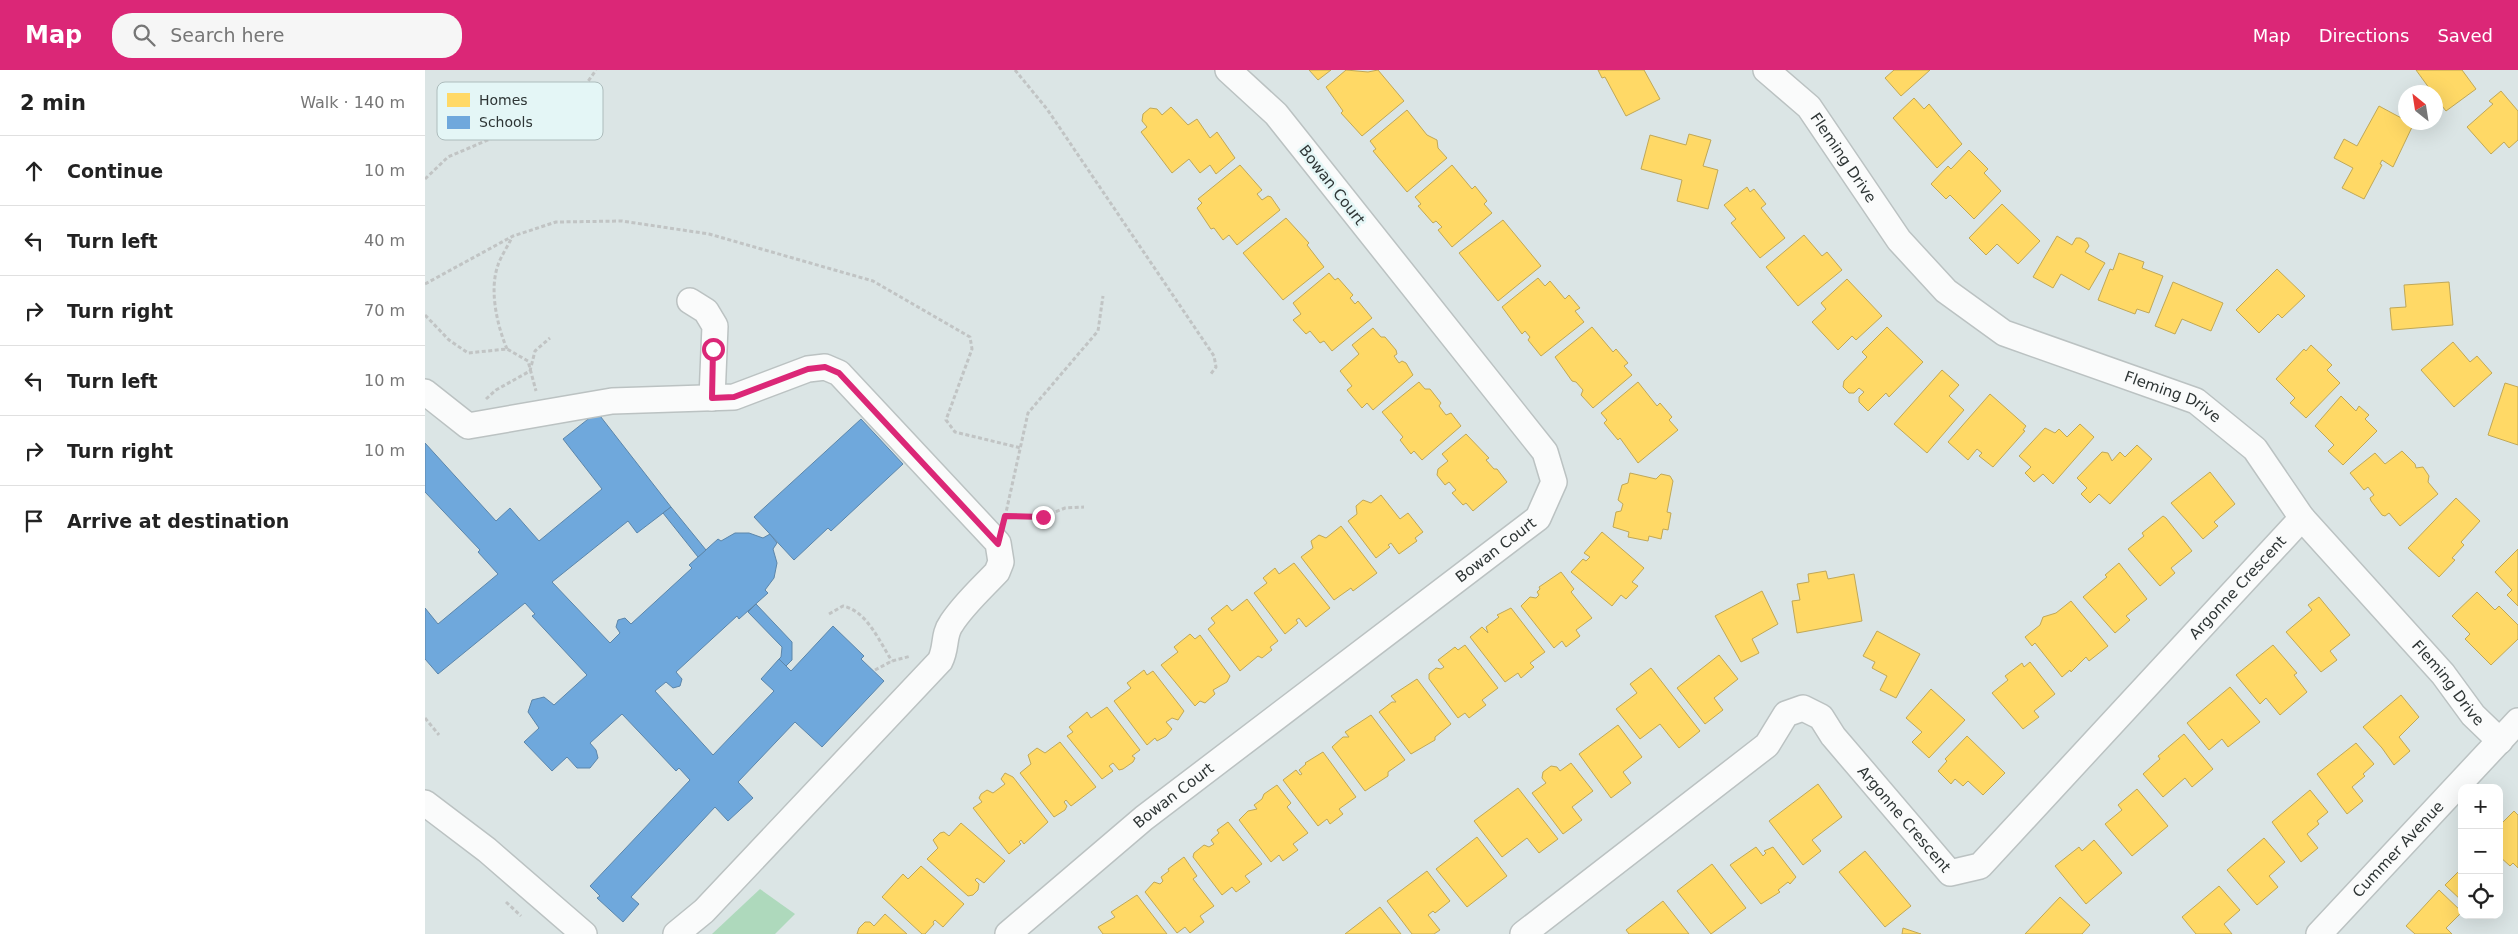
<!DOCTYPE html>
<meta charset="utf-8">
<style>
body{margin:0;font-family:"DejaVu Sans",sans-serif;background:#f6f6f6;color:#222}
.controls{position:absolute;right:15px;bottom:15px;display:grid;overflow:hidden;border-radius:10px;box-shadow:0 5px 20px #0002}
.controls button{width:45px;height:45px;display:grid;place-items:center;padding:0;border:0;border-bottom:1px solid #e0e0e0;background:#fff;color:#222;font:25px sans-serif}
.compass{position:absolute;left:1973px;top:15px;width:45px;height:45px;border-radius:50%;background:#fff;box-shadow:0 5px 20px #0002;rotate:330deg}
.stop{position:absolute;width:15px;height:15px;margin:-11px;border:4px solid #db2777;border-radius:50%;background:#fff}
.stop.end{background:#db2777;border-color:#fff;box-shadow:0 1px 5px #0008}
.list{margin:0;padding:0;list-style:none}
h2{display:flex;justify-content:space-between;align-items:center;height:65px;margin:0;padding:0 20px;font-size:21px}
h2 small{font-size:16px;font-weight:400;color:#767676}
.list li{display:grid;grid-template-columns:32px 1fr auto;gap:15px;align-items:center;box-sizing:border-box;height:70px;padding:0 20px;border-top:1px solid #e0e0e0}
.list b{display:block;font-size:19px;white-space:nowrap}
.list em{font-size:16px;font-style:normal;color:#767676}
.icon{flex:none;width:28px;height:28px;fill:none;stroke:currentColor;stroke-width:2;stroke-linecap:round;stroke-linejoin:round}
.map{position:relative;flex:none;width:2093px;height:864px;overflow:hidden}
header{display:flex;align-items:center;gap:30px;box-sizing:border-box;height:70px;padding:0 25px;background:#db2777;color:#fff}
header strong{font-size:24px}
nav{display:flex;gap:28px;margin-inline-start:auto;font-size:18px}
.search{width:350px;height:45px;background:#f6f6f6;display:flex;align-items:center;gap:12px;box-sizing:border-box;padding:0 18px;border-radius:20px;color:#767676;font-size:19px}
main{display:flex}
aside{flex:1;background:#fff}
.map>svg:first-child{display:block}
.green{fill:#aed9bc}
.homes{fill:#ffd966;stroke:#c0a857}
.schools{fill:#6fa8dc;stroke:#5c86aa}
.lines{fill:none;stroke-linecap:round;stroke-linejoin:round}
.minor-casing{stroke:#bbc2c2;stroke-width:28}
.path{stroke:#c1c4c4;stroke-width:3;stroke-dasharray:4 2.5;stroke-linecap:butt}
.minor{stroke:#fafbfb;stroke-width:25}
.route{stroke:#db2777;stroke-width:6}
.labels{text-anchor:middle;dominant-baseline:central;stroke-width:5;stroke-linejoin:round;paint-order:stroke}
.street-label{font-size:15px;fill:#2e3535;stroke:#e4f6f6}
.key{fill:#e4f6f6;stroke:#adbcbc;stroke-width:1}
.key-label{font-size:14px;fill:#2e3535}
</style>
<header>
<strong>Map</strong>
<div class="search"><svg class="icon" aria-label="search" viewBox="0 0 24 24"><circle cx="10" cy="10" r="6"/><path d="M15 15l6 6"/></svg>Search here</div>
<nav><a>Map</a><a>Directions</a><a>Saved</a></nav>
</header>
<main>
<aside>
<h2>2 min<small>Walk · 140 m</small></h2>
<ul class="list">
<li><svg class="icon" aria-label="ahead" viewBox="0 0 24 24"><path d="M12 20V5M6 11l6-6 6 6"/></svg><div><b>Continue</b></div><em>10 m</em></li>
<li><svg class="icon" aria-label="left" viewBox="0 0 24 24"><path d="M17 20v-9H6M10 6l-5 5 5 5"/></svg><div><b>Turn left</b></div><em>40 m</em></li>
<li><svg class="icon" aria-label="right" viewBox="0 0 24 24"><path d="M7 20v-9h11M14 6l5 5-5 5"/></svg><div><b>Turn right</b></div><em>70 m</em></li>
<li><svg class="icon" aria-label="left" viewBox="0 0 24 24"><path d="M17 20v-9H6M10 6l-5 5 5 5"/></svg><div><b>Turn left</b></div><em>10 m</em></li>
<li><svg class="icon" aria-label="right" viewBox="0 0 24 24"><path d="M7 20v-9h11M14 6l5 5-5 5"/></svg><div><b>Turn right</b></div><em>10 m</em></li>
<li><svg class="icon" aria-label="arrive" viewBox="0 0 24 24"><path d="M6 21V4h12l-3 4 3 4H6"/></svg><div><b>Arrive at destination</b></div></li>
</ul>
</aside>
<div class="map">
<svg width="2093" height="864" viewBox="0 0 2093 864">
<rect width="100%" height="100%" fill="#dbe5e5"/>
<!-- green -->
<polygon class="green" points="335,819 370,844 350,864 287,864"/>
<!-- homes -->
<g class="homes">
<polygon points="884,0 906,0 893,10"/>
<polygon points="921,0 943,2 953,0 979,31 937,66 916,43 918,41 901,17"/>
<polygon points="1173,0 1219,0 1235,29 1201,46 1180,7 1177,8"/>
<polygon points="1469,0 1505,0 1476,26 1460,8"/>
<polygon points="1991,0 2037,0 2051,19 2021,41 2010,27 2010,22 2007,22"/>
<polygon points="2076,21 2093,41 2093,70 2084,78 2079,72 2066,84 2042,57 2068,34 2064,31"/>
<polygon points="1489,28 1499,39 1504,34 1537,74 1512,98 1468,48"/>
<polygon points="1954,36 1980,50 1980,52 1988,55 1968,97 1957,90 1955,94 1957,95 1939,129 1917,118 1928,98 1909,88 1919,69 1932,76"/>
<polygon points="746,37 763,55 772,49 785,68 792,62 810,88 791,104 785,95 775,103 764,89 747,103 716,62 722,57 717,51 718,44 725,38 732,39 737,45"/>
<polygon points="982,40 1002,65 1012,70 1013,78 1022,88 982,122 948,81 951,79 945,71"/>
<polygon points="1264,64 1286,70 1278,96 1293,100 1283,139 1252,131 1257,110 1216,99 1225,65 1261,75"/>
<polygon points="1544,80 1563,99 1559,103 1576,121 1549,149 1525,125 1521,129 1506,114 1523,96 1526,99"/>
<polygon points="815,95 837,120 832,124 837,130 843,126 846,127 855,140 812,175 804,165 798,170 789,158 786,159 772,138 777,133 773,129"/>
<polygon points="1027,95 1047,119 1050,116 1062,131 1059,134 1067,143 1027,177 1013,160 1017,157 1011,151 1008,153 993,136 996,134 990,127"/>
<polygon points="1322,117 1325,122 1329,119 1341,134 1336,138 1360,168 1335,188 1306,153 1311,149 1299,135"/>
<polygon points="1577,134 1615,171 1593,194 1572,174 1561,185 1544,168"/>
<polygon points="861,148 884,173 882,175 899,197 858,230 818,183"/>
<polygon points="1078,150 1116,196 1073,231 1034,183"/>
<polygon points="1379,165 1397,186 1402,182 1417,200 1373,236 1341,197"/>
<polygon points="1632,166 1647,175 1651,168 1655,168 1662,172 1664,176 1660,182 1680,193 1664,220 1636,204 1628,218 1608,207"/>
<polygon points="1694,183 1719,192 1717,198 1738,206 1724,243 1712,239 1710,244 1673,230 1685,199 1688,200"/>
<polygon points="1852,199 1880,226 1857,248 1853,244 1834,263 1811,240"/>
<polygon points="904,203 910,210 913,208 928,225 925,228 930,234 933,231 947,248 907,281 899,271 895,273 885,261 881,264 868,250 876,244 868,233"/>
<polygon points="1113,208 1120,216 1125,211 1140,229 1144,225 1155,238 1150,241 1159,252 1116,286 1103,270 1105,267 1100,261 1097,264 1077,237"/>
<polygon points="1422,209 1457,246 1431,270 1427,266 1413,280 1387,252 1401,239 1396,233"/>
<polygon points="1748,212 1798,233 1786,261 1757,249 1750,264 1730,256"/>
<polygon points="2024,212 2028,255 1967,260 1965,238 1981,237 1979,215"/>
<polygon points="1167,257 1188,282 1191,279 1203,293 1199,296 1207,305 1168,338 1156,325 1158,320 1151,312 1147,311 1130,287"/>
<polygon points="1462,257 1498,292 1464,327 1461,323 1443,341 1434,332 1434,327 1439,322 1434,318 1429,323 1424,323 1418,317 1419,311 1442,287 1437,282"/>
<polygon points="948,258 956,267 960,267 971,280 972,284 969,286 974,293 977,291 981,293 988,305 948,340 942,333 937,338 922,320 927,316 915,301 934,284 927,275"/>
<polygon points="2028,272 2045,292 2052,286 2067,303 2029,337 1996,300"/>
<polygon points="1886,275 1907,295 1902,300 1915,313 1881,348 1865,333 1870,328 1851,309 1879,279 1881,281"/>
<polygon points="1517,300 1534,315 1524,326 1539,340 1502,383 1469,354"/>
<polygon points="994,312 1000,319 1005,319 1016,333 1014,336 1021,345 1026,343 1036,356 997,390 989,381 986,384 975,370 978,367 957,342"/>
<polygon points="1213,312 1232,336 1235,333 1247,347 1244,350 1253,360 1213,393 1195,368 1193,370 1179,353 1182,350 1176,343"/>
<polygon points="2080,313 2093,317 2093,375 2063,365"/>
<polygon points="1565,324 1601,356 1598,360 1600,361 1568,397 1554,386 1557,383 1552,379 1543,390 1523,372"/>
<polygon points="1916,326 1931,341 1934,336 1944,345 1940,349 1952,361 1918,395 1903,381 1909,375 1890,356"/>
<polygon points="1655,354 1669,367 1628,414 1618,404 1609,412 1600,403 1606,397 1594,386 1620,358 1630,363 1634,359 1642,367"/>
<polygon points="1041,364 1064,388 1061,390 1069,399 1072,399 1082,412 1048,441 1041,433 1038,435 1027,423 1031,420 1024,412 1020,415 1012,405 1013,399 1023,391 1017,384"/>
<polygon points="1712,375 1727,389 1685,434 1674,424 1665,433 1656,424 1662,418 1652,408 1677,382 1683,383 1687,391 1695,382 1700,387"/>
<polygon points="1977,381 1990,394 1991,398 1998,397 2004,406 2003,412 2013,424 1975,456 1964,443 1960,446 1957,445 1946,431 1945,428 1949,425 1943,417 1939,420 1925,403 1950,383 1960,394"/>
<polygon points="1785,402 1810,434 1789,452 1793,456 1778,469 1746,433"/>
<polygon points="1205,403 1231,409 1236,404 1245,406 1248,411 1242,442 1246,443 1243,460 1238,459 1236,469 1224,466 1223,471 1203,467 1204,462 1188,457 1191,442 1196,441 1198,434 1193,430 1197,415 1203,413"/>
<polygon points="956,425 975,449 983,443 998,462 990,468 992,471 974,484 966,473 963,475 965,477 951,488 923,451 932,444 931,436 938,430 946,433"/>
<polygon points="2031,428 2055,451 2036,472 2039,475 2027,488 2030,490 2014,507 1983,478"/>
<polygon points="1738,446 1741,448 1767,481 1746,498 1750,503 1735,516 1703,479 1719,466 1717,463"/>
<polygon points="916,456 952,503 928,521 926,518 909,530 876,487 888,478 886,471 894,465 901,468"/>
<polygon points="1177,462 1219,498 1207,512 1213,516 1201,529 1196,525 1187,536 1146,502 1158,489 1161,491 1165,487 1159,483"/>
<polygon points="2093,479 2093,536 2082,525 2087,520 2070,502"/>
<polygon points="869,493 905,538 881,557 874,548 871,550 873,553 860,564 829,523 842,513 838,508 850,498 854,504"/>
<polygon points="1694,493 1722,529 1701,546 1705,550 1690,563 1658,527 1682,507 1680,505"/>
<polygon points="1401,501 1403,509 1429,504 1437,551 1372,563 1367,531 1375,530 1372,514 1384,512 1383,504"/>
<polygon points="1136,502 1149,519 1146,522 1167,548 1151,560 1155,566 1141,577 1137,571 1129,578 1096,536 1105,527 1111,528 1114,525 1112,522 1115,519 1114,517"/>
<polygon points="1337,521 1353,554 1327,569 1334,583 1316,592 1290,546"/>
<polygon points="2052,522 2070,540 2074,536 2093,555 2093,569 2066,595 2040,569 2045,564 2027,546"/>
<polygon points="1894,527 1925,565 1905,581 1912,590 1896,602 1861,562 1887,540 1883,535"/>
<polygon points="822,529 853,571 845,577 847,580 837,588 833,586 815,601 783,559 790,553 786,548 802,535 807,541"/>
<polygon points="1646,531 1683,576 1664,591 1661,587 1646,602 1645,600 1637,607 1610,573 1607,576 1600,567 1615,555 1618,547 1631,543"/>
<polygon points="1086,538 1120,582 1105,593 1109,597 1096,608 1093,603 1080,612 1045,567 1057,557 1063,563 1061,557 1074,547 1072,545"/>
<polygon points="1452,561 1495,584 1471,628 1455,620 1462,606 1447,598 1450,592 1438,586"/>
<polygon points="765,564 770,569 775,565 805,606 802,612 788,620 790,624 780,633 775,631 770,636 736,595 753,582 749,577"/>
<polygon points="1040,575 1073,618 1057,630 1061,635 1044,648 1040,643 1033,648 1004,609 1004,604 1011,598 1016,599 1019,597 1013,590 1030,577 1033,580"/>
<polygon points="1848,575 1872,603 1869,605 1882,622 1855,645 1841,628 1835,634 1811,605"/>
<polygon points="1294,585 1313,609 1289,628 1298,640 1280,654 1252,618"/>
<polygon points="1605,592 1630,624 1609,641 1614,647 1598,659 1567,623 1583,610 1580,606 1597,593 1599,597"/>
<polygon points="1226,598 1275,661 1254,678 1235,654 1215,669 1191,639 1212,623 1205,614"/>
<polygon points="719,600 722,605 728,601 759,641 753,650 747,648 741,652 747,659 741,666 732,671 730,668 722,675 689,631 706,618 702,613"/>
<polygon points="992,609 1026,654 1010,667 1010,670 986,684 954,642 967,632 971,632 966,626"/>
<polygon points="1805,617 1835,652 1803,677 1797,669 1784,680 1762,653"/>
<polygon points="1506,619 1540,650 1504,688 1487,672 1497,662 1481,648"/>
<polygon points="1976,625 1994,647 1974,667 1985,681 1969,695 1957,678 1938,657"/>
<polygon points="682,637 715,680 707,686 710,688 708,692 698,699 694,700 688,693 684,696 688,701 677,709 642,666 648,662 644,657 662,642 666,648"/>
<polygon points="946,645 980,690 963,702 963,706 940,721 907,677 918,667 924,667 920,662"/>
<polygon points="1193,655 1217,687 1198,702 1206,713 1186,728 1154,684"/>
<polygon points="1759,664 1788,699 1767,717 1760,708 1738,727 1718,704 1735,689 1733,686"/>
<polygon points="1542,666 1580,703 1558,725 1543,711 1538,716 1530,709 1526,714 1513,701 1522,691 1520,689"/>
<polygon points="635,672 671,717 646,736 641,730 639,732 642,736 640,740 629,747 595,703 606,694 603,685 612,678 620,683"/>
<polygon points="1931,673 1949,694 1938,704 1940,706 1927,717 1938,731 1922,744 1892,704"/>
<polygon points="898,682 931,727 914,739 918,744 905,754 902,749 893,756 858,710 871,700 875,705 877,704 874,700 881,694 880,693"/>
<polygon points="1146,693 1168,721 1147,737 1157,750 1138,764 1107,723 1121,713 1117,708 1118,702 1126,696 1132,697 1135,701"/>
<polygon points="580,703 588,707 623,752 599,774 596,770 594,772 596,774 584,784 548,738 557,732 554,728 556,724 562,720 568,723 580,714 576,709"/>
<polygon points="1393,714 1417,747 1387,770 1396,781 1378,795 1344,751"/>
<polygon points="852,715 866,733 862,737 883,763 868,774 873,780 858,791 854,785 846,792 814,750 823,741 832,739 829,735 837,729 839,724"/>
<polygon points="1093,718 1133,769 1114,783 1102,768 1077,787 1049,751"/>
<polygon points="1712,719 1743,756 1707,786 1680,754 1697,740 1693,735"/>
<polygon points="1885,720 1903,742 1892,751 1894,754 1882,764 1893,778 1876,792 1847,752"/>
<polygon points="2089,741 2093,745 2093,798 2088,793 2085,796 2074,786 2074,756"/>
<polygon points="803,752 837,794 820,806 825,812 811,822 807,817 797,825 768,787 769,783 779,775 784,777 789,774 786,770 794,763 792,760"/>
<polygon points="536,753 580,791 559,813 552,808 550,810 554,814 553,820 548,825 543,826 502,789 513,778 508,770 515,763 519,762 524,766"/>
<polygon points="1052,767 1082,806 1042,837 1011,799"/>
<polygon points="1839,768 1860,792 1844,806 1853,817 1832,835 1802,800"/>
<polygon points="1669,770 1697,803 1661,834 1630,796 1654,777 1657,781"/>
<polygon points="1331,777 1338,786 1341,783 1339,781 1348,777 1371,807 1365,814 1363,812 1353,820 1355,822 1336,834 1305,795"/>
<polygon points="1440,781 1486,836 1460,857 1414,802"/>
<polygon points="759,787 772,806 768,809 789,836 775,846 779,852 765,863 760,857 752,863 720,822 729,812 735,814 738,811 736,807 744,801 743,799"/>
<polygon points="1287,794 1321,838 1286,864 1252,821"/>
<polygon points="496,796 539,834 518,857 510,850 508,852 509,854 500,864 497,864 457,827 478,804 483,809"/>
<polygon points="2037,798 2037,831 2020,815"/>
<polygon points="1002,801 1025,831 1010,843 1008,841 1003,845 1015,860 1009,864 987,864 962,831"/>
<polygon points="1794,816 1815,840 1799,854 1807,864 1771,864 1757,847"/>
<polygon points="2014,820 2037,842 2021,858 2027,864 1990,864 1981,856"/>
<polygon points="712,825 742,864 678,864 673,857 690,847 686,842"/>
<polygon points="1635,827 1665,855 1657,864 1600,864"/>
<polygon points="1238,831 1264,864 1204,864 1201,860"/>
<polygon points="955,837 976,864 920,864"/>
<polygon points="460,844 482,864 432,864 434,858 440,852 445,852 449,856"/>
<polygon points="1478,858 1496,864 1477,864"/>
</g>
<!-- schools -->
<g class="schools">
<polygon points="172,342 246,437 212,463 203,451 127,512 185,573 195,563 191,557 193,550 200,548 206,554 267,498 264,495 293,469 296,471 310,463 324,463 338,468 345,464 352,473 348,479 352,493 349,508 340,520 343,523 314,549 312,546 251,602 257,609 255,616 248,618 241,612 230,621 288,685 349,621 336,609 354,589 366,601 408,556 439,586 436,589 459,611 397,677 370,652 313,712 328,728 303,751 290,737 206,827 214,834 198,852 172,828 175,826 165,816 265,710 254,698 251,701 197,644 165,673 171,680 173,688 165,698 152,698 142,687 127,701 99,672 114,658 103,642 107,630 119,627 129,635 162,605 107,546 110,544 100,533 13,604 0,589 0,538 13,554 73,504 53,482 55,480 0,422 0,373 71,451 85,438 114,471 177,419 138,369"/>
<polygon points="436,349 478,394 406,461 403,458 369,490 329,447"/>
<polygon points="246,437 281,480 273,487 238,443"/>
<polygon points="331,534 367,572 367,590 361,596 354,589 356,587 357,577 323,542"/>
</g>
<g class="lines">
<!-- minor casing -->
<g class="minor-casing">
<g id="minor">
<path id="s1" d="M1341,0L1384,37L1474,170L1521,221L1579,263L1771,331L1830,379L1877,448L2018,604L2048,645L2075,671"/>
<polyline points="265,231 281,241 290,256 287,328"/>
<path d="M0,322L43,356L187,331L309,327L383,299L400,297L414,303L573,473L576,492L572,502C557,518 538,535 526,554C518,565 522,578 515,591L279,841L251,864"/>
<polyline points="0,733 62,780 159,864"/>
<path id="s2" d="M583,864L719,748L1113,448L1129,412L1120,382L851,44L803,0"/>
<path id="s3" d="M1098,864L1342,675L1361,644L1378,638L1396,647L1408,666L1525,803L1555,796L1877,448"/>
<path id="s4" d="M1894,864L2093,651"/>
</g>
</g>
<!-- path -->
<g class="path">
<polyline points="590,0 622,39 789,286 791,297 785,305"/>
<polyline points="0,109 23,87 147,34 171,0"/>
<polyline points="0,214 88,166 131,152 197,151 284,164 448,211 545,267 547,279 521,350 530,362 596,378"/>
<polyline points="0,245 24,270 43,283 82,279 103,291 111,321"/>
<path d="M82,279C72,255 64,220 73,195C76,186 83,176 87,167"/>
<polyline points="61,329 71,320 105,301 110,281 125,268"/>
<polyline points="580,446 618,447 640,438 659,437"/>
<polyline points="580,447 603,343 673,261 678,226"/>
<path d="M404,544L418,536C442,541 454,571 467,591"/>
<polyline points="450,600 467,591 486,586"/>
<polyline points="0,648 14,665"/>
<polyline points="81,832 96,846"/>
</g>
<!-- minor -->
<use href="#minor" class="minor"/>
</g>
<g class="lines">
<!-- route -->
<polyline class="route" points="288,279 287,328 309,327 383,299 400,297 414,303 573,474 580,446 618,447"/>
</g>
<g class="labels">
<!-- street labels -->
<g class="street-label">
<text stroke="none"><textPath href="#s1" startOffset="118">Fleming Drive</textPath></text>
<text transform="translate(907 115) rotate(52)">Bowan Court</text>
<text stroke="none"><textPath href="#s1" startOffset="539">Fleming Drive</textPath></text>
<text stroke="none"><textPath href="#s2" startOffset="621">Bowan Court</textPath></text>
<text stroke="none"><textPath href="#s3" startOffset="996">Argonne Crescent</textPath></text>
<text stroke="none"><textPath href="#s1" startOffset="942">Fleming Drive</textPath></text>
<text stroke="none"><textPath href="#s2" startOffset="216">Bowan Court</textPath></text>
<text stroke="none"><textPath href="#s3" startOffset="515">Argonne Crescent</textPath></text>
<text stroke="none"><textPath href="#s4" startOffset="116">Cummer Avenue</textPath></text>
</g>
</g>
<!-- legend -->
<rect x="12" y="12" width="166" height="58" rx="8" class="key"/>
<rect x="22" y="23" width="23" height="14" fill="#ffd966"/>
<rect x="22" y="46" width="23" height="13" fill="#6fa8dc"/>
<g class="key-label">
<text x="54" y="35">Homes</text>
<text x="54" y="57">Schools</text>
</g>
</svg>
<div class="controls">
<button>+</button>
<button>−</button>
<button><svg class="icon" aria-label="locate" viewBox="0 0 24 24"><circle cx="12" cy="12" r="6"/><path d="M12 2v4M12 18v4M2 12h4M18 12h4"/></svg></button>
</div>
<svg class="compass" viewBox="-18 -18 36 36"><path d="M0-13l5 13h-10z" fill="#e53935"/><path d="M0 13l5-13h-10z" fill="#767676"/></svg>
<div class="stop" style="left:288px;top:279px"></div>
<div class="stop end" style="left:618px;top:447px"></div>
</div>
</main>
